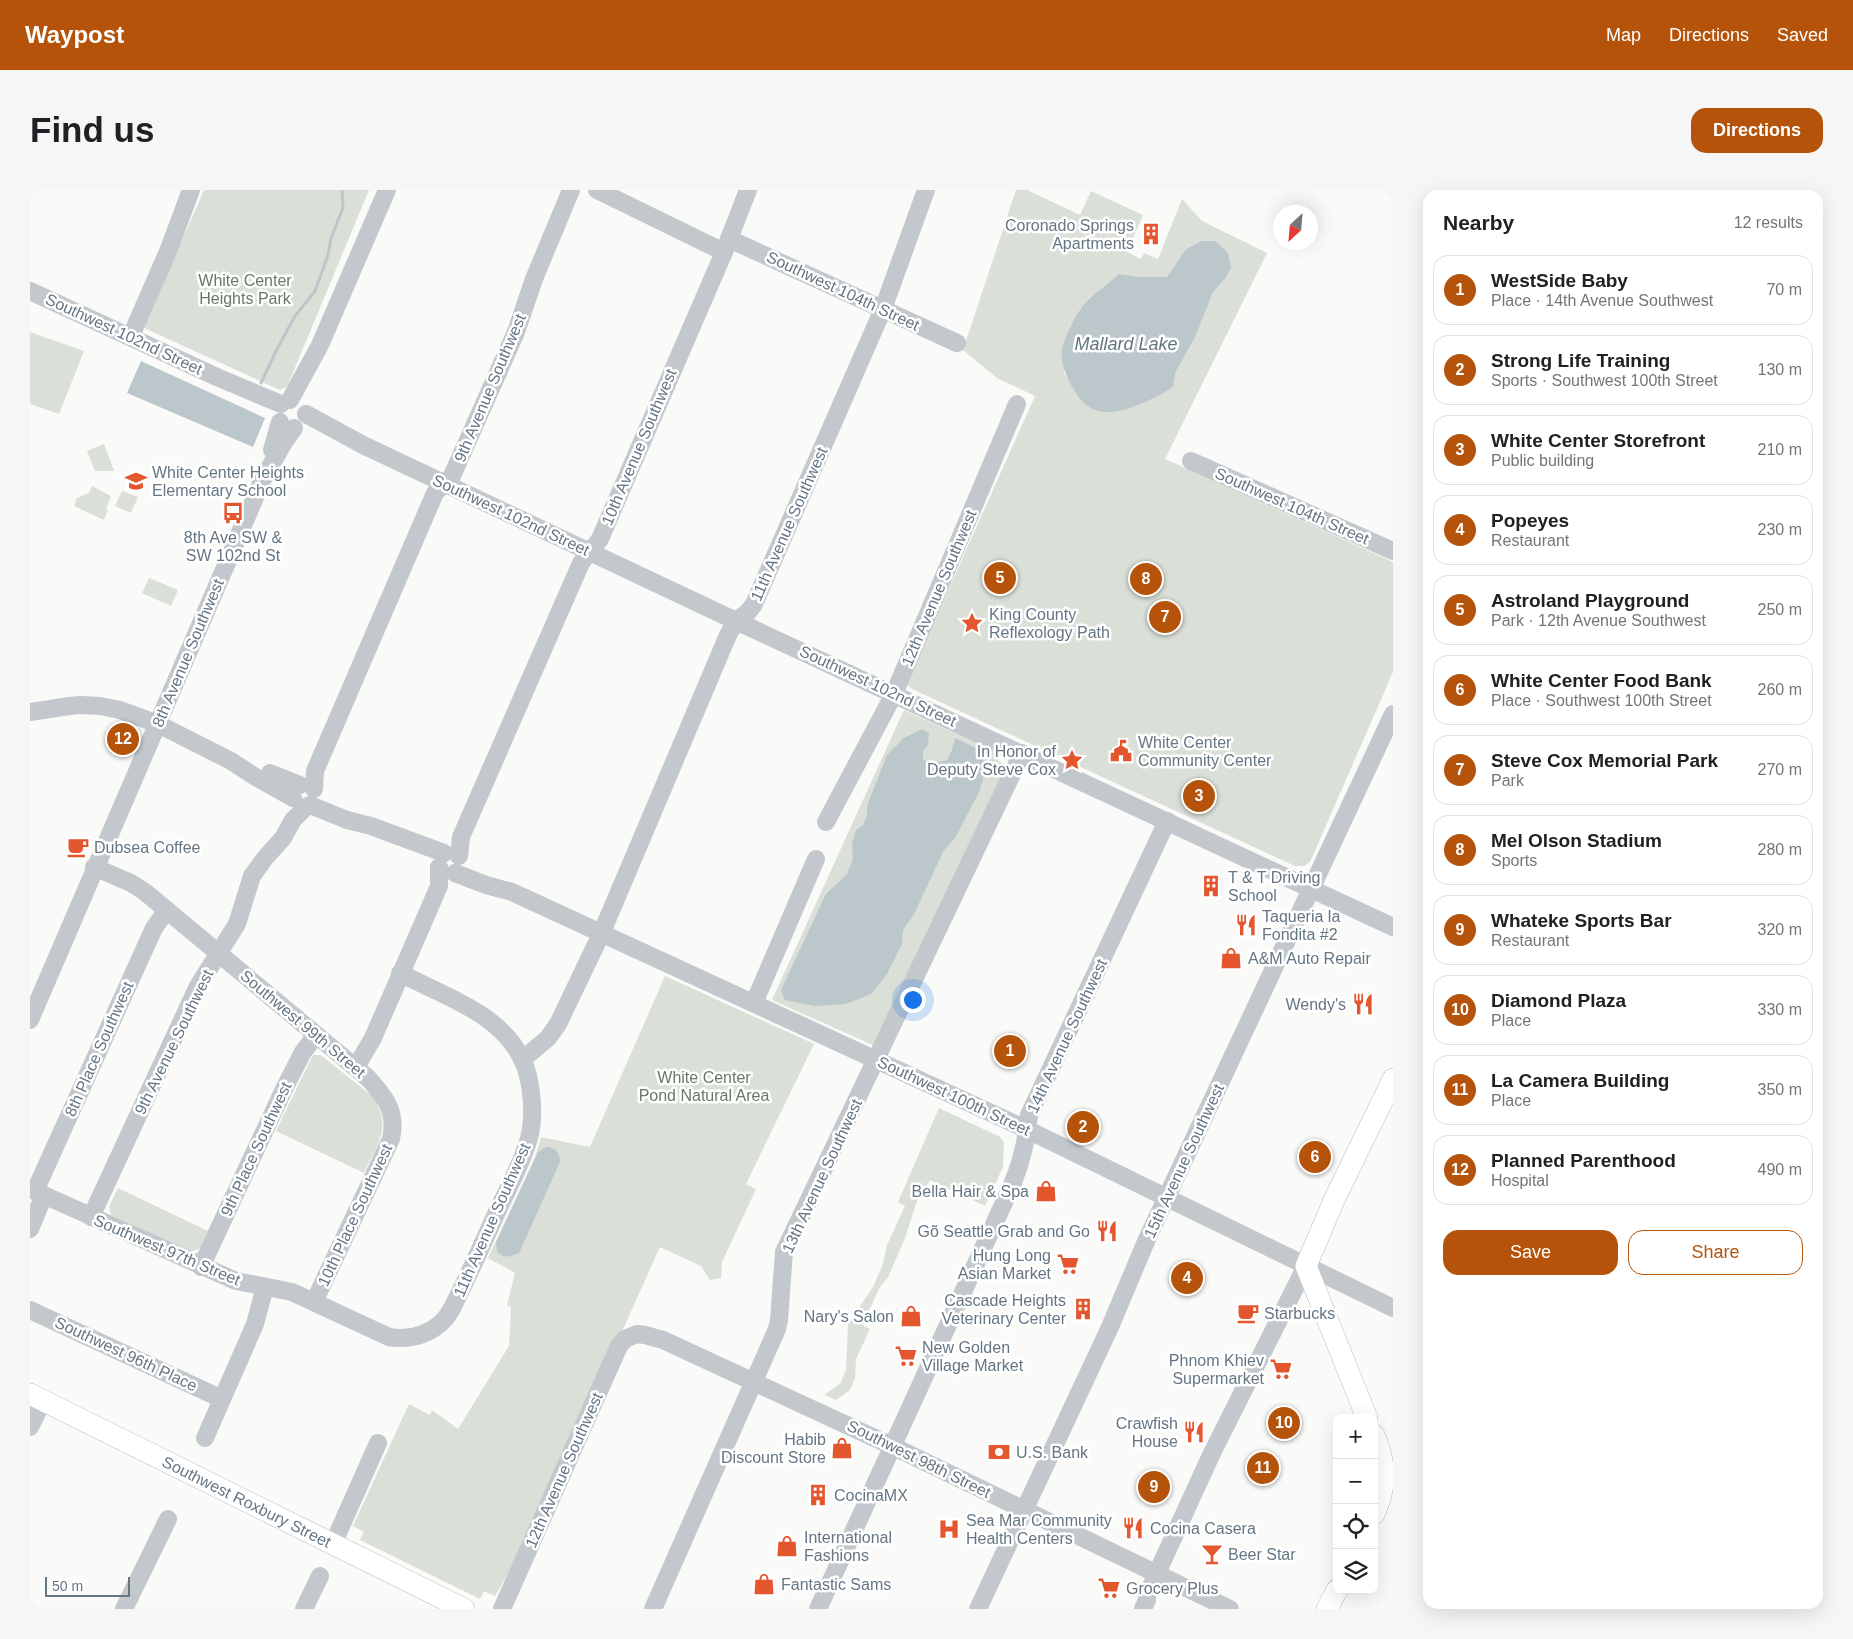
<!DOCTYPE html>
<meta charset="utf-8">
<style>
body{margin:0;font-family:Arial,sans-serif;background:#f6f6f6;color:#202124}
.controls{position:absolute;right:15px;bottom:15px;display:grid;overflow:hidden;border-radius:10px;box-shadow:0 5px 20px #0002}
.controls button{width:45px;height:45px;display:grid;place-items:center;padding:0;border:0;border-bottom:1px solid #e0e0e0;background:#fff;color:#202124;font:25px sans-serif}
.compass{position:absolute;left:1243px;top:15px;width:45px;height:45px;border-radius:50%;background:#fff;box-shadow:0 5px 20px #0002;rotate:206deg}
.scale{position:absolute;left:15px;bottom:12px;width:85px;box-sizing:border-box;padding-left:5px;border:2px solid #657683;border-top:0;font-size:14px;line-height:18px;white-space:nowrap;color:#657683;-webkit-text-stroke:4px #fff;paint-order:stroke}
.you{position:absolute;left:882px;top:809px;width:18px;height:18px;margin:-12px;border:4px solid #fff;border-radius:50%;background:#1a73e8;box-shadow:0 0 0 8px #1a73e833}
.badge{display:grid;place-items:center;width:32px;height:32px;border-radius:50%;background:#b45309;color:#fff;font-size:16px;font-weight:700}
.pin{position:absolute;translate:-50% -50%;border:2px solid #fff;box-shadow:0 1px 5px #0006}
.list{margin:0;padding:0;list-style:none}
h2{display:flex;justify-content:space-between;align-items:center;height:65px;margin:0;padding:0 20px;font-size:21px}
h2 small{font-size:16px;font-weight:400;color:#757577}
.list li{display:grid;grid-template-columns:32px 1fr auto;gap:15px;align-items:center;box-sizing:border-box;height:70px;margin:0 10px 10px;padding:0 10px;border:1px solid #e0e0e0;border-radius:15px}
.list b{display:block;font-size:19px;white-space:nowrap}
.list p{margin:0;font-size:16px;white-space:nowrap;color:#757577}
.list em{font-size:16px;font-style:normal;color:#757577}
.actions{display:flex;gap:10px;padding:15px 20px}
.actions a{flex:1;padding:11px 0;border:1px solid #b45309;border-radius:15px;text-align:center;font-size:18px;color:#b45309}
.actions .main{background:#b45309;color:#fff}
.icon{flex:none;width:28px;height:28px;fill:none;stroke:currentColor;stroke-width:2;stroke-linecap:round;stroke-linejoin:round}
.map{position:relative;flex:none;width:1363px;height:1419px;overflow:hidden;border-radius:15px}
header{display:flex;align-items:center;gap:30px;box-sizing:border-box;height:70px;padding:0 25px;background:#b45309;color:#fff}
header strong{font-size:24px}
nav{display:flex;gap:28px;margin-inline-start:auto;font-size:18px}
.intro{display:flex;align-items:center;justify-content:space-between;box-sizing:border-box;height:120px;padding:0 30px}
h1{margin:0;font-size:35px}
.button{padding:12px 22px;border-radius:15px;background:#b45309;color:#fff;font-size:18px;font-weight:700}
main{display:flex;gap:30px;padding:0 30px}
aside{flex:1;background:#fff;border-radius:15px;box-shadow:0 5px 20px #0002}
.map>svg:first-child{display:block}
.green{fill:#dadfd7;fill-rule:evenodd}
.water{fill:#bbc7cb}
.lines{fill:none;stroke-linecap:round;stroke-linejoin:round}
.stream{stroke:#bbc7cb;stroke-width:3}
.major-casing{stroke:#b5babe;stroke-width:22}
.minor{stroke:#c3c8cc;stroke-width:18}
.major{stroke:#fff;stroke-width:21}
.labels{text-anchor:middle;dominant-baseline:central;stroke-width:5;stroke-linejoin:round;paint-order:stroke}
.poi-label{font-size:16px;fill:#657683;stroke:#fff;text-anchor:start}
.park-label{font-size:16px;fill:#687a64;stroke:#fff}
.street-label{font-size:16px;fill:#657683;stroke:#fff}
.water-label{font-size:18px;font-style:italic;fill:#60757c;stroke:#fff}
</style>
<header>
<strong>Waypost</strong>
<nav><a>Map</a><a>Directions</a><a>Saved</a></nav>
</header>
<div class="intro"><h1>Find us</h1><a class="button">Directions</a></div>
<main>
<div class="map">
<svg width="1363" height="1419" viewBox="0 0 1363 1419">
<rect width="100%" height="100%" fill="#fafaf8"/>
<!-- green -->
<g class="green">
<polygon points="174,0 339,0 257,197 250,200 114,138"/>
<path d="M986,0H997L1050,25L1061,1L1113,25L1097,62L1111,69L1114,63L1128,69L1152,9L1172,31L1237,63L1135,269L1363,372V482L1280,672L1274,676H1265L884,500L878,496L879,488L1005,206L967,188L933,160ZM1155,60L1194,90L1183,102L1156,163L1146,181L1143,197L1047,205L1034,183L1032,159L1041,137L1055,112L1089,84L1109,87H1137Z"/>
<polygon points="0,142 54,161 29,224 0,214"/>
<polygon points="74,254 84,281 65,281 57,261"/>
<polygon points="62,296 81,306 76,319 78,320 74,330 44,316 47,308 59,303"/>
<polygon points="92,301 108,307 101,323 85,316"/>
<polygon points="119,388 148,400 141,416 112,403"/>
<polygon points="874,520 971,564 968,571 979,576 845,856 742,810"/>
<polygon points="635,786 784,854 716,994 726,999 692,1072 691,1088 680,1090 671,1076 630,1057 500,1346 465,1406 454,1401 450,1409 330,1350 334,1342 323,1336 379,1214 400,1225 402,1220 428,1239 479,1156 481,1117 477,1115 485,1083 458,1068 505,967 511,947 560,957"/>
<path d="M283,865H291L343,907C363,938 347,954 334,983L246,941Z"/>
<polygon points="909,918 970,947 974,952 973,977 955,1016 900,990 887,1011 875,1048 858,1087 850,1097 832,1135 840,1139 826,1169 825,1189 820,1200 806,1210 794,1205 810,1194 816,1180 818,1134 843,1097 853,1074 857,1055 875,1016 868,1012"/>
<polygon points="88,998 178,1041 170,1058 161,1062 81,1025 79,1017"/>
</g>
<!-- water -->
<g class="water">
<path d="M1171,51H1185L1198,63L1201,78L1194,90L1183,102L1165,147L1146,181L1143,197C1124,209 1083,231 1061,218C1052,213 1046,204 1041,195C1035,184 1030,171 1032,159C1034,148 1049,118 1057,111C1067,101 1079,93 1089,84L1109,87H1137L1155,60Z"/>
<polygon points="111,171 235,228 223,257 97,203"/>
<polygon points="892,539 899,543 898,555 893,561 893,570 905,573 917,570 922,560 925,548 950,560 957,576 949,602 925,648 914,660 884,724 873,740 872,754 857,784 841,804 816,814 785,816 755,810 751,800 796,704 817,684 823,669 822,654 826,640 833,635 837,626 837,616 857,565 874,548"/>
<path d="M518,957C527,959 530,964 530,972L489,1063C480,1066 474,1070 467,1061L466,1053L508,962L514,958Z"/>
</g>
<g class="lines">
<!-- stream -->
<polyline class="stream" points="231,193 247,159 265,126 285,101 298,65 301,48 313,18 312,0"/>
<!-- major casing -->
<g class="major-casing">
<g id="major">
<path id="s1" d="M0,1204L434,1419"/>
<polyline points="1337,1228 1276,1076 1305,1008 1363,889"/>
<path d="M1344,1245C1356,1273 1357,1296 1344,1324"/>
<polyline points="1297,1419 1307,1400"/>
</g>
</g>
<!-- minor -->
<g class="minor">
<polyline points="567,0 694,62"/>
<polyline points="699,49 927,153"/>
<polyline points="0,101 189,188 251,214"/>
<polyline points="101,146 139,59 161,0"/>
<polyline points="260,210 290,155 357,0"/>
<polyline points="276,224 333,255 706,431 1363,737"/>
<polyline points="242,260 250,232"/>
<polyline points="1161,271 1363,361"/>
<polyline points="0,522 39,516 51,515 70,516 90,520 128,534 201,571 224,586 263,608"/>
<polyline points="240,583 270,595"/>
<polyline points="284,599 285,581 405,303 422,286 486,142 504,89 541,0"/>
<polyline points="280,615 317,630 341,636 414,663"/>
<polyline points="796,632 864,504 987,214"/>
<polyline points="429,666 431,647 551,373 570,349 694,62 718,0"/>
<path d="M64,677L101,693L115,702L338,888C356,908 367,922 361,949L284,1112"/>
<polyline points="425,683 456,695 482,702 998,940 1363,1118"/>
<polyline points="724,813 786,669"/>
<polyline points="0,830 233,289 253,254 264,238"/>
<polyline points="492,870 518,848 528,834 572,742 698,445 706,431 718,422 724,414 853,119 896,0"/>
<polyline points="326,877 343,848 409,696 409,677"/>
<path d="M0,999L206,1091L262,1102L359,1147C378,1150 396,1146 411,1133C420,1125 424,1114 429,1104C442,1078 454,1051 466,1024C477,1000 492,974 499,948C505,926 502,889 492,869C469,822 413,806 370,783"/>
<polyline points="5,1001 124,738 137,720"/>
<polyline points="61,1027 168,796 207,734 222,686 235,668 253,648 263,630 277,616"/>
<polyline points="0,1039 14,1005"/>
<polyline points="171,1077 255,897 273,862 286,845"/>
<polyline points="0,1120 192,1209"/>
<polyline points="0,1237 13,1211"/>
<polyline points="175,1248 225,1134 235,1097"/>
<polyline points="303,1354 348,1253"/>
<polyline points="94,1419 138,1329"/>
<polyline points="274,1419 290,1386"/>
<polyline points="472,1419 589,1156 595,1149 607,1144 615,1145 633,1150 862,1256 1200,1419"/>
<polyline points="623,1419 747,1139 749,1130 754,1062 992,563"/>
<path d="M788,1419L982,995C991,973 997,949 999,925L1137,631"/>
<polyline points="948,1419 1080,1137 1117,1049 1363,524"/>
<polyline points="1113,1419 1117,1410 1117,1405 1182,1263 1276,1076"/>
</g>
<!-- major -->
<use href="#major" class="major"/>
</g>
<!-- icons -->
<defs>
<g id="building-bare" transform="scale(1.725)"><path d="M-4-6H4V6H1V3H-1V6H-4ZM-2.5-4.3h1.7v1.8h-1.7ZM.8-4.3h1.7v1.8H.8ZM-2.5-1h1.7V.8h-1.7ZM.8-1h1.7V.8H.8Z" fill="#e4572e" stroke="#fff" stroke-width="2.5" paint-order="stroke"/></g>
<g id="school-bare" transform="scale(1.725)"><path d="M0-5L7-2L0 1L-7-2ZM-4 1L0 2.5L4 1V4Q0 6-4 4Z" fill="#e4572e" stroke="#fff" stroke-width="2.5" paint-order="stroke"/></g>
<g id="bus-bare" transform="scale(1.725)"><path d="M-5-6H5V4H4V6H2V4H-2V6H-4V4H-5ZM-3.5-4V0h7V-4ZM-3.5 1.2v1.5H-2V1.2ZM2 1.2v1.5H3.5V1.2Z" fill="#e4572e" stroke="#fff" stroke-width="2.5" paint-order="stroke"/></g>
<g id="sight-bare" transform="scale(1.725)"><path d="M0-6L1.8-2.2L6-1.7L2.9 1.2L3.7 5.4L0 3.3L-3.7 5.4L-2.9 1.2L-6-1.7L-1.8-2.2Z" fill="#e4572e" stroke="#fff" stroke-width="2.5" paint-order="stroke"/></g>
<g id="civic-bare" transform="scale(1.725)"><path d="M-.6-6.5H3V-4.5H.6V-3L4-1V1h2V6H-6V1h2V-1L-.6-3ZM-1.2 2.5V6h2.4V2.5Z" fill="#e4572e" stroke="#fff" stroke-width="2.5" paint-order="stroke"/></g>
<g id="cafe-bare" transform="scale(1.725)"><path d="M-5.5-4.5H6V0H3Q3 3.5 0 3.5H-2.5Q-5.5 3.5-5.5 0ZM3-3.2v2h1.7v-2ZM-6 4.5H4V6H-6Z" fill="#e4572e" stroke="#fff" stroke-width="2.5" paint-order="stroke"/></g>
<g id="restaurant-bare" transform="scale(1.725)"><path d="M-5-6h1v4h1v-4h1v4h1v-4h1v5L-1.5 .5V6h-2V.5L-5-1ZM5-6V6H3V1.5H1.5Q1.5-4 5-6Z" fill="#e4572e" stroke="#fff" stroke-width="2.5" paint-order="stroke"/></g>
<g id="shop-bare" transform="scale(1.725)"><path d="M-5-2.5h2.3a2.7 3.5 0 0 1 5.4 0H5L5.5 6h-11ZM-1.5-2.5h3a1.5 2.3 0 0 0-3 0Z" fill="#e4572e" stroke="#fff" stroke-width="2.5" paint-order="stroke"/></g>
<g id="supermarket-bare" transform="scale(1.725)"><path d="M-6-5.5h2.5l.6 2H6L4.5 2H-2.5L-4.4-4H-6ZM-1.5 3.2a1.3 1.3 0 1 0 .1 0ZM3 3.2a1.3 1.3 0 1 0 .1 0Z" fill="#e4572e" stroke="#fff" stroke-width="2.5" paint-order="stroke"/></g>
<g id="bank-bare" transform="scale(1.725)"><path d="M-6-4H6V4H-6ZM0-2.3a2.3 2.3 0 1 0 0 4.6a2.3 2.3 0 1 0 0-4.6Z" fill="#e4572e" stroke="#fff" stroke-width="2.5" paint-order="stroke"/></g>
<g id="hospital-bare" transform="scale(1.725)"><path d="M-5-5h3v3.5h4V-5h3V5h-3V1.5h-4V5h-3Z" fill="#e4572e" stroke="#fff" stroke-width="2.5" paint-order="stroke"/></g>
<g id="bar-bare" transform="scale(1.725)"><path d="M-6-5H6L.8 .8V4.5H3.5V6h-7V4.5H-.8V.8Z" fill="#e4572e" stroke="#fff" stroke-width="2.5" paint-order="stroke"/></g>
</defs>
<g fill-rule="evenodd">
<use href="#building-bare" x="1121" y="44"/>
<use href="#school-bare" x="106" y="291"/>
<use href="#bus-bare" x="203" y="323"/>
<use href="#sight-bare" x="942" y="433"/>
<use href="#civic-bare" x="1091" y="561"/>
<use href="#sight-bare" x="1042" y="570"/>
<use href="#cafe-bare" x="48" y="657"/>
<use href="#building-bare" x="1181" y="696"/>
<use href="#restaurant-bare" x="1216" y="735"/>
<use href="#shop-bare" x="1201" y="768"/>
<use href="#restaurant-bare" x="1333" y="814"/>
<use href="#shop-bare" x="1016" y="1001"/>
<use href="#restaurant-bare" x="1077" y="1041"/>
<use href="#supermarket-bare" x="1038" y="1074"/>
<use href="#building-bare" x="1053" y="1119"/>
<use href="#cafe-bare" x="1218" y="1123"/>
<use href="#shop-bare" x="881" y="1126"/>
<use href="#supermarket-bare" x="876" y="1166"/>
<use href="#supermarket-bare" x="1251" y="1179"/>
<use href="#restaurant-bare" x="1164" y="1242"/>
<use href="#shop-bare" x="812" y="1258"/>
<use href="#bank-bare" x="969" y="1262"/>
<use href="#building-bare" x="788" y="1305"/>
<use href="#restaurant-bare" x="1103" y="1338"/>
<use href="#hospital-bare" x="919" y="1339"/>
<use href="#shop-bare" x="757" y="1356"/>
<use href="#bar-bare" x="1182" y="1364"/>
<use href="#shop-bare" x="734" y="1394"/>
<use href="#supermarket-bare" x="1079" y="1398"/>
</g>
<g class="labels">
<!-- poi labels -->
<g class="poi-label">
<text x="1104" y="35" text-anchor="end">Coronado Springs<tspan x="1104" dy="18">Apartments</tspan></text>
<text x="122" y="282">White Center Heights<tspan x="122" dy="18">Elementary School</tspan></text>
<text x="203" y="347" text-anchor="middle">8th Ave SW &amp;<tspan x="203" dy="18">SW 102nd St</tspan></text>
<text x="959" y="424">King County<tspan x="959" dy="18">Reflexology Path</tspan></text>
<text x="1108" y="552">White Center<tspan x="1108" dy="18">Community Center</tspan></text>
<text x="1026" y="561" text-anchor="end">In Honor of<tspan x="1026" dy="18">Deputy Steve Cox</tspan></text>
<text x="64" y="657">Dubsea Coffee</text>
<text x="1198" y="687">T &amp; T Driving<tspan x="1198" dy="18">School</tspan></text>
<text x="1232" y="726">Taqueria la<tspan x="1232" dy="18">Fondita #2</tspan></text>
<text x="1218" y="768">A&amp;M Auto Repair</text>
<text x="1316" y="814" text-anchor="end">Wendy's</text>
<text x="999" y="1001" text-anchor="end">Bella Hair &amp; Spa</text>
<text x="1060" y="1041" text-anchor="end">Gõ Seattle Grab and Go</text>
<text x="1021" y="1065" text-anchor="end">Hung Long<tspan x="1021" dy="18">Asian Market</tspan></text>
<text x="1036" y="1110" text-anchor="end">Cascade Heights<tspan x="1036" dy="18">Veterinary Center</tspan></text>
<text x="1234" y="1123">Starbucks</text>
<text x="864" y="1126" text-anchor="end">Nary's Salon</text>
<text x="892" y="1157">New Golden<tspan x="892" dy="18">Village Market</tspan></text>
<text x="1234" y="1170" text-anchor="end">Phnom Khiev<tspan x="1234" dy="18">Supermarket</tspan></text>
<text x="1148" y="1233" text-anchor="end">Crawfish<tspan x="1148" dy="18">House</tspan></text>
<text x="796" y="1249" text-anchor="end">Habib<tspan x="796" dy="18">Discount Store</tspan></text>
<text x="986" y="1262">U.S. Bank</text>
<text x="804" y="1305">CocinaMX</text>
<text x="936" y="1330">Sea Mar Community<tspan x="936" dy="18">Health Centers</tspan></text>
<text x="1120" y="1338">Cocina Casera</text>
<text x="774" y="1347">International<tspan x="774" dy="18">Fashions</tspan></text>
<text x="1198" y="1364">Beer Star</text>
<text x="751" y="1394">Fantastic Sams</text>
<text x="1096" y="1398">Grocery Plus</text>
</g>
<!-- park labels -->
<g class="park-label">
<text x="215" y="90">White Center<tspan x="215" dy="18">Heights Park</tspan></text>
<text x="674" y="887">White Center<tspan x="674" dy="18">Pond Natural Area</tspan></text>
</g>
<!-- street labels -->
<g class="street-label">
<text transform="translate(813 101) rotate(25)">Southwest 104th Street</text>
<text transform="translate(94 144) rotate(25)">Southwest 102nd Street</text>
<text transform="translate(460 198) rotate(-67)">9th Avenue Southwest</text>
<text transform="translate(609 257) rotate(-67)">10th Avenue Southwest</text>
<text transform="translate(1262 316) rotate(24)">Southwest 104th Street</text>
<text transform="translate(481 325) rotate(25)">Southwest 102nd Street</text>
<text transform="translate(759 334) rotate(-66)">11th Avenue Southwest</text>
<text transform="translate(909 398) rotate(-67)">12th Avenue Southwest</text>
<text transform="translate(158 463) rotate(-67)">8th Avenue Southwest</text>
<text transform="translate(848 496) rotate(25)">Southwest 102nd Street</text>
<text transform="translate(273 834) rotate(40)">Southwest 99th Street</text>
<text transform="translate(1037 846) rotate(-65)">14th Avenue Southwest</text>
<text transform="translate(144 852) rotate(-64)">9th Avenue Southwest</text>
<text transform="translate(69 859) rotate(-66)">8th Place Southwest</text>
<text transform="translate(924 906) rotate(25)">Southwest 100th Street</text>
<text transform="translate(226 959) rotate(-65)">9th Place Southwest</text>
<text transform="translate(1154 971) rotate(-65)">15th Avenue Southwest</text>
<text transform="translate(792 986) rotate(-65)">13th Avenue Southwest</text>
<text transform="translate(325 1025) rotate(-65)">10th Place Southwest</text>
<text transform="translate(462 1030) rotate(-66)">11th Avenue Southwest</text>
<text transform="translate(137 1060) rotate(23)">Southwest 97th Street</text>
<text transform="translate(96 1164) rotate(25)">Southwest 96th Place</text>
<text transform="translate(889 1269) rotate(26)">Southwest 98th Street</text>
<text transform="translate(534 1280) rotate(-66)">12th Avenue Southwest</text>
<text stroke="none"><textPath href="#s1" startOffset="242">Southwest Roxbury Street</textPath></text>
</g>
<!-- water labels -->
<g class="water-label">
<text x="1096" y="154">Mallard Lake</text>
</g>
</g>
</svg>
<div class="controls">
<button>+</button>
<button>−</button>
<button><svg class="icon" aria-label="locate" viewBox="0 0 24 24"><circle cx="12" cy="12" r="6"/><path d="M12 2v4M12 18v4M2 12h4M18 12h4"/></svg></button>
<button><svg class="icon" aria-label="layers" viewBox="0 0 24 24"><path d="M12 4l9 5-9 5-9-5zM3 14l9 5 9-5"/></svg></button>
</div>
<svg class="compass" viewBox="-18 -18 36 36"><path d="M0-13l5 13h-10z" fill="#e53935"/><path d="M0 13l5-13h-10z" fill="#757577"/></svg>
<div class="scale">50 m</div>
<div class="you"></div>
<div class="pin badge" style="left:980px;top:861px">1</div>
<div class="pin badge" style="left:1053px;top:937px">2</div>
<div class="pin badge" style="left:1169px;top:606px">3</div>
<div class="pin badge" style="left:1157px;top:1088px">4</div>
<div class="pin badge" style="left:970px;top:388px">5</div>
<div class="pin badge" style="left:1285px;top:967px">6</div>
<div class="pin badge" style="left:1135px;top:427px">7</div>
<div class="pin badge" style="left:1116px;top:389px">8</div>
<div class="pin badge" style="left:1124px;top:1297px">9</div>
<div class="pin badge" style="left:1254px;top:1233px">10</div>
<div class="pin badge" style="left:1233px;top:1278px">11</div>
<div class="pin badge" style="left:93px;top:549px">12</div>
</div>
<aside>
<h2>Nearby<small>12 results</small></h2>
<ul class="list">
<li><span class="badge">1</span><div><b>WestSide Baby</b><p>Place · 14th Avenue Southwest</p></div><em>70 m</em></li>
<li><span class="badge">2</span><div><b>Strong Life Training</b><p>Sports · Southwest 100th Street</p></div><em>130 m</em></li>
<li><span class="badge">3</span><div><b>White Center Storefront</b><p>Public building</p></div><em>210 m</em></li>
<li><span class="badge">4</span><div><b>Popeyes</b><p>Restaurant</p></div><em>230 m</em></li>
<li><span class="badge">5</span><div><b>Astroland Playground</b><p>Park · 12th Avenue Southwest</p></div><em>250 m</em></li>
<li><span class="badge">6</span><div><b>White Center Food Bank</b><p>Place · Southwest 100th Street</p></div><em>260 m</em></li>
<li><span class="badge">7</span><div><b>Steve Cox Memorial Park</b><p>Park</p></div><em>270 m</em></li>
<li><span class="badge">8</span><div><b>Mel Olson Stadium</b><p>Sports</p></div><em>280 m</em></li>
<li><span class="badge">9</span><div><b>Whateke Sports Bar</b><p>Restaurant</p></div><em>320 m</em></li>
<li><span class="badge">10</span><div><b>Diamond Plaza</b><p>Place</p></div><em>330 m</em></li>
<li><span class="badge">11</span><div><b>La Camera Building</b><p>Place</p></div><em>350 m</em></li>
<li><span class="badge">12</span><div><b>Planned Parenthood</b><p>Hospital</p></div><em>490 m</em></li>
</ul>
<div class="actions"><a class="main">Save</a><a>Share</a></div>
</aside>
</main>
